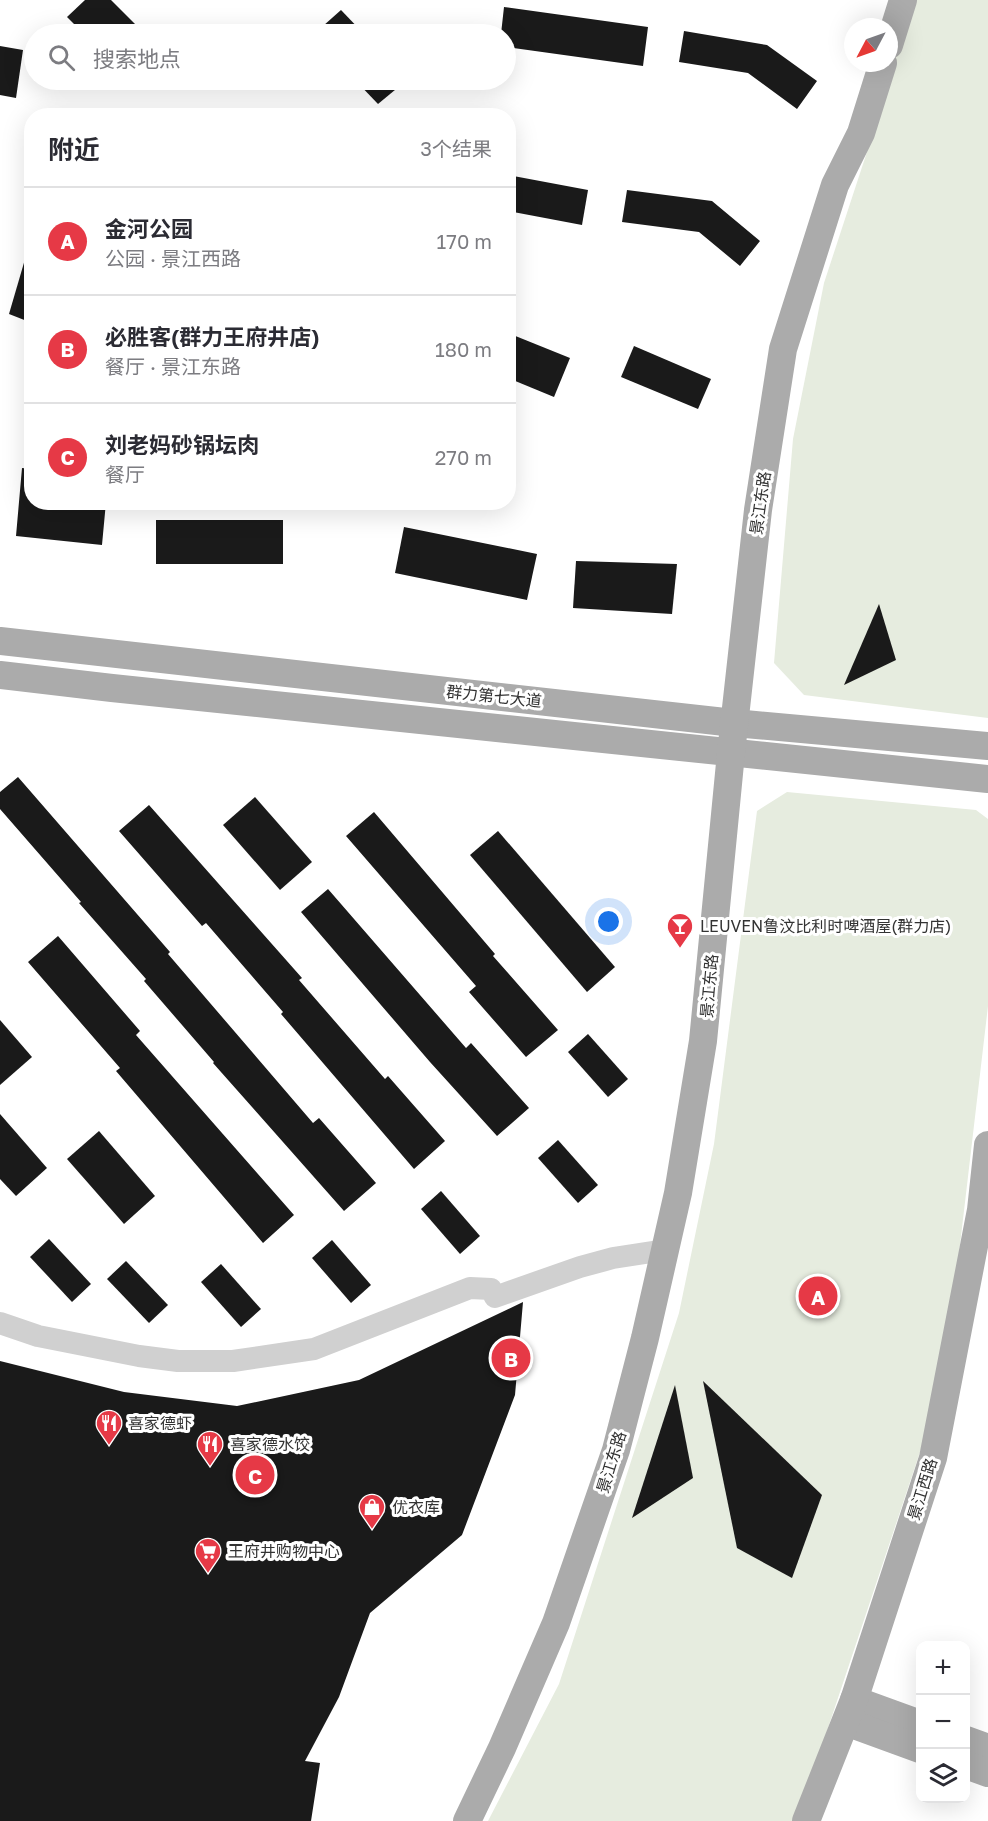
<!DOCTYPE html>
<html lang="zh">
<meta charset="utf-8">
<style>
body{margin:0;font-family:"Golos Text","Noto Sans SC",sans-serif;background:#f2f2f3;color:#2b2b33}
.controls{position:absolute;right:18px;bottom:18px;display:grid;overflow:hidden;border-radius:12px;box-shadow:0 6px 24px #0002}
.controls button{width:54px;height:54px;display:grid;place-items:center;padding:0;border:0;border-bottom:2px solid #e1e1e2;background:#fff;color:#2b2b33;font:30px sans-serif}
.compass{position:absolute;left:844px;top:18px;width:54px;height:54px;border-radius:50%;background:#fff;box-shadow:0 6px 24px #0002;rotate:229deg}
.you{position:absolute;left:609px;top:922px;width:21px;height:21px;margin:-15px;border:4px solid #fff;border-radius:50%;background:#1a73e8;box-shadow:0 0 0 9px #1a73e833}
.badge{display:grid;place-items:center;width:39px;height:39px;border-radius:50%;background:#e63946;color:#fff;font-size:20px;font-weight:700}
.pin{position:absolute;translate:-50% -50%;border:3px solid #fff;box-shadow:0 2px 6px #0006}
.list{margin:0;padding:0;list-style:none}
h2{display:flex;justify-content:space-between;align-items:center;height:78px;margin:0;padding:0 24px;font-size:26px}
h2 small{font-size:20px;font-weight:400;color:#7c7c81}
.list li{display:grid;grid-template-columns:39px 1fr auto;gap:18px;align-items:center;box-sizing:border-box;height:108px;padding:0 24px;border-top:2px solid #e1e1e2}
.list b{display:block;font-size:22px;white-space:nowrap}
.list p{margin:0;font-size:20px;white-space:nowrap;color:#7c7c81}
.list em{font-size:20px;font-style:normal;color:#7c7c81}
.icon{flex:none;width:33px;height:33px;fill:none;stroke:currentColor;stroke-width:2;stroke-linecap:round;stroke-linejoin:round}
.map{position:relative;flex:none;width:988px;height:1821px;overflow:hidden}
.search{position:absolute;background:#fff;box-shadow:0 6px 24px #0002;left:24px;top:24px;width:492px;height:66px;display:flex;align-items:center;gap:15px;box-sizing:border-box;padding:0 21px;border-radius:33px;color:#7c7c81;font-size:22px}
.panel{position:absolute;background:#fff;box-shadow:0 6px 24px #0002;left:24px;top:108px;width:492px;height:402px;border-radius:24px}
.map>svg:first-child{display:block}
.green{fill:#e6ecdf}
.building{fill:#1a1a1a}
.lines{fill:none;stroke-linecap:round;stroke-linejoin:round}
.minor{stroke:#d0d0d0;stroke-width:22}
.major{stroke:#ababab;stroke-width:28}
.labels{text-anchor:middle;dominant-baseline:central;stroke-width:6;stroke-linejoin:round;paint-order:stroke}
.street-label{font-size:16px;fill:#333;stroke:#fff}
.poi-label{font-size:16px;fill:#333;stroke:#fff;text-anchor:start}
</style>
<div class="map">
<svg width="988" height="1821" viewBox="0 0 988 1821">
<rect width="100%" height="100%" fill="#fff"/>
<!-- green -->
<g class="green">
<polygon points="912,0 988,0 988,718 804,695 774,663 793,439 824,283 885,97"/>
<polygon points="787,792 976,810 988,819 988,1006 956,1279 924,1440 797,1821 488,1821 559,1684 679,1313 714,1144 757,811"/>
</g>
<!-- building -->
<g class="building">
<polygon points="85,0 111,0 145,34 84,34 67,17"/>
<polygon points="504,7 648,27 643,66 506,47 506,34 501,34"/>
<polygon points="341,10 364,34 314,34"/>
<polygon points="684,31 767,45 817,81 797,109 748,73 679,62"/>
<polygon points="0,46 23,50 16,98 0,95"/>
<polygon points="355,80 407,80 378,104"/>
<polygon points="508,175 588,190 582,225 508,211"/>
<polygon points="627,190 712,201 760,241 740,266 699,232 622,222"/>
<polygon points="28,249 32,250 32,323 9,314"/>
<polygon points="508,333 570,358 554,397 508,378"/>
<polygon points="634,346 711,379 698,409 621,377"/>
<polygon points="22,468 32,469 32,502 106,502 102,545 16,536"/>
<rect x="156" y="520" width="127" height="44"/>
<polygon points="404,527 537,554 527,600 395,573"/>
<polygon points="576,561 677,564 672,614 573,608"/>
<polygon points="879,604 896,660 844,685"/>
<polygon points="18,777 170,952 168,954 313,1123 319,1118 376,1183 344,1211 213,1063 214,1062 144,981 146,979 79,903 81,902 0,809 0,792"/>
<polygon points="255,797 312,862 280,890 223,825"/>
<polygon points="149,805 302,978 299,980 385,1079 388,1076 445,1141 414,1169 281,1014 283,1012 206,923 202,926 119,831"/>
<polygon points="374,812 495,954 493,956 558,1030 526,1057 469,992 476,986 346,836"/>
<polygon points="498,831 615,967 587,992 470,855"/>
<polygon points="328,889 466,1048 471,1043 529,1108 497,1136 430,1062 301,912"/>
<polygon points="58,936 140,1031 136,1035 294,1215 263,1243 116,1071 120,1068 28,962"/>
<polygon points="0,1020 32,1057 0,1085"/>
<polygon points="588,1034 628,1079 608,1097 568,1052"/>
<polygon points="0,1114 47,1168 16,1196 0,1179"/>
<polygon points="99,1131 155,1196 124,1224 67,1159"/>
<polygon points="558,1140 598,1185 578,1203 538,1158"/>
<polygon points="441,1191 480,1236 460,1254 421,1209"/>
<polygon points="49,1239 91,1284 72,1302 30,1257"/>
<polygon points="332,1240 371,1285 351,1303 312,1258"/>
<polygon points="126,1261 168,1305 149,1323 107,1279"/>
<polygon points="221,1264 261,1309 241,1327 201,1282"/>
<polygon points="523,1302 515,1395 462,1535 370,1613 339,1697 305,1761 320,1763 311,1821 0,1821 0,1361 124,1392 237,1406 359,1380"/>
<polygon points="703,1381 822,1495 792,1578 737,1548"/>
<polygon points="675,1385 693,1478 632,1518"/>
</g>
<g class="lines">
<!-- minor -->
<polyline class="minor" points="0,1323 38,1336 139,1356 178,1361 233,1361 314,1349 470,1288 491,1289 495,1297 580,1267 613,1258 665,1250"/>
<!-- major -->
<g class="major">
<polyline points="889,45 903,0"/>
<polyline points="0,641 734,723 988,746"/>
<polyline points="0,675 112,688 988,779"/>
<polyline points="854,1700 920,1724"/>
<polyline points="846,1722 920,1749"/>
<polyline points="966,1740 988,1748"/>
<polyline points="966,1765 988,1773"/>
<polyline points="467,1821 502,1748 556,1623 616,1450 645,1338 678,1193 703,1041 731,753 758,510 783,349 835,185 861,133 883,63"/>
<polyline points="806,1821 854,1700 933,1458 981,1210 988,1145"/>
</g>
</g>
<!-- icons -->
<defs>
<g id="bar-pin" transform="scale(1.35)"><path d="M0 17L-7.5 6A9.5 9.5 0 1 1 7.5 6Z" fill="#e63946" stroke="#fff"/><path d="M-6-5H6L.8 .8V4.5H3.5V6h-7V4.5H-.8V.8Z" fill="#fff"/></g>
<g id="restaurant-pin" transform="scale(1.35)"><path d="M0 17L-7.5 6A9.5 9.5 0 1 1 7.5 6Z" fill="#e63946" stroke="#fff"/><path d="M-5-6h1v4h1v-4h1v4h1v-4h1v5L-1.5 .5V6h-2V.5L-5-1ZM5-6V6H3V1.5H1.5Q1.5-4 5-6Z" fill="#fff"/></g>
<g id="shop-pin" transform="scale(1.35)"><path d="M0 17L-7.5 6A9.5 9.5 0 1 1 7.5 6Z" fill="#e63946" stroke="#fff"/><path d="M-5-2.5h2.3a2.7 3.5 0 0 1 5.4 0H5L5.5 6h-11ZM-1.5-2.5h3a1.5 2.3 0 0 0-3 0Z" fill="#fff"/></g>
<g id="supermarket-pin" transform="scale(1.35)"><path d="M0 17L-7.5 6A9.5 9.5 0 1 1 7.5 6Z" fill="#e63946" stroke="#fff"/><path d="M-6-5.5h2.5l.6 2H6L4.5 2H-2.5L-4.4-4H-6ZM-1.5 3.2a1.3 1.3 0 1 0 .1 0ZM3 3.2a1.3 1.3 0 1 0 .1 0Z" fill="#fff"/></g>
</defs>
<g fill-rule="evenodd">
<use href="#bar-pin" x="680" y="926"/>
<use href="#restaurant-pin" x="109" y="1423"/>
<use href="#restaurant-pin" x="210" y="1444"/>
<use href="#shop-pin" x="372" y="1507"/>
<use href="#supermarket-pin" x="208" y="1551"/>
</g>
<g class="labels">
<!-- street labels -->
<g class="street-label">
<text transform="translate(760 503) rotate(-82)">景江东路</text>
<text transform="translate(494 696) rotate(6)">群力第七大道</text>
<text transform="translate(709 986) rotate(-85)">景江东路</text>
<text transform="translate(611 1462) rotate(-73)">景江东路</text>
<text transform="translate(922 1489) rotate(-73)">景江西路</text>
</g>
<!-- poi labels -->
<g class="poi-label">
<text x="700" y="926">LEUVEN鲁汶比利时啤酒屋(群力店)</text>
<text x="128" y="1423">喜家德虾</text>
<text x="230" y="1444">喜家德水饺</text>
<text x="392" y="1507">优衣库</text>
<text x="228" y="1551">王府井购物中心</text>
</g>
</g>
</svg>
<div class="controls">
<button>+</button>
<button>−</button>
<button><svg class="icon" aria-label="layers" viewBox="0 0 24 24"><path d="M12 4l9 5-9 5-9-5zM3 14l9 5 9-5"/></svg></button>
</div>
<svg class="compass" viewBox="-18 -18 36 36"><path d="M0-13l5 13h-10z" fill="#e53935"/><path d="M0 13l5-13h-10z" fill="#7c7c81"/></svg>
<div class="you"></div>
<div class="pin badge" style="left:818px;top:1296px">A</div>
<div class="pin badge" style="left:511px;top:1358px">B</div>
<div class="pin badge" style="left:255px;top:1475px">C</div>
<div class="search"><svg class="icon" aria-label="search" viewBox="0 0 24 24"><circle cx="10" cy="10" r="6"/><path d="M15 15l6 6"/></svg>搜索地点</div>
<section class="panel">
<h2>附近<small>3个结果</small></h2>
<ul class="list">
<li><span class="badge">A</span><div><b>金河公园</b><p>公园 · 景江西路</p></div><em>170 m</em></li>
<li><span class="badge">B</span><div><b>必胜客(群力王府井店)</b><p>餐厅 · 景江东路</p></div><em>180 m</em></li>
<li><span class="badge">C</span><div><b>刘老妈砂锅坛肉</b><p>餐厅</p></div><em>270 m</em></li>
</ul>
</section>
</div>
